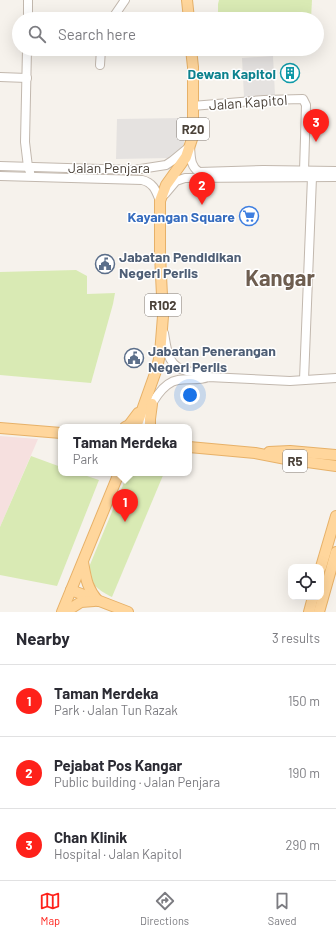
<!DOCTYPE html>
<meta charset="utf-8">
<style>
body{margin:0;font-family:Barlow,sans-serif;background:#f7f7f7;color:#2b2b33}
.controls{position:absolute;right:12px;bottom:12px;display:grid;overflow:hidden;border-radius:8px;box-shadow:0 4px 16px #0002}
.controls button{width:36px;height:36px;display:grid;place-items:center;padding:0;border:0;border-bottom:1px solid #e1e1e2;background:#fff;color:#2b2b33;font:20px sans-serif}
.you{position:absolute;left:190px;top:395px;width:14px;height:14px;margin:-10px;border:3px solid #fff;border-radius:50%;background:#1a73e8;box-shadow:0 0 0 6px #1a73e833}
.badge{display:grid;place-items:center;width:26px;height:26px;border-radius:50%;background:#fe211a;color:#fff;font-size:13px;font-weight:700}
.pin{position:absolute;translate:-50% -33px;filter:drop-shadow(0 1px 2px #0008)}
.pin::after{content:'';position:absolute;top:21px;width:14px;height:12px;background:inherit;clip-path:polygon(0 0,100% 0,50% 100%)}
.popup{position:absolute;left:58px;top:424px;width:134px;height:52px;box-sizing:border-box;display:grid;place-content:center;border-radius:8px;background:#fff;filter:drop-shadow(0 1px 3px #0005);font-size:13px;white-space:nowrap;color:#7c7c81}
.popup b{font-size:15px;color:#2b2b33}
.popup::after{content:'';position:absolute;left:50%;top:100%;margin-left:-8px;border:8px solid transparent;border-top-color:#fff}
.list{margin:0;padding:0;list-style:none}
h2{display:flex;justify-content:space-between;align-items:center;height:52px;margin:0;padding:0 16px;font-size:17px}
h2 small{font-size:13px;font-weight:400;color:#7c7c81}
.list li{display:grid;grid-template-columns:26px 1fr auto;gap:12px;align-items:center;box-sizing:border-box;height:72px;padding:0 16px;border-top:1px solid #e1e1e2}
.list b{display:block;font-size:15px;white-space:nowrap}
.list p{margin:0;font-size:13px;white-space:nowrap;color:#7c7c81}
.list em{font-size:13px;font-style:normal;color:#7c7c81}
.icon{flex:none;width:22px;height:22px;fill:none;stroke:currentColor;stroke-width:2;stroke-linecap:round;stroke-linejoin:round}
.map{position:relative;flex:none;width:336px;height:612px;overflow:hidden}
.search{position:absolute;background:#fff;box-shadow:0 4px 16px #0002;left:12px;right:12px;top:12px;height:44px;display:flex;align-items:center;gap:10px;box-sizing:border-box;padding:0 14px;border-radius:22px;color:#7c7c81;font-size:15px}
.sheet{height:268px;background:#fff}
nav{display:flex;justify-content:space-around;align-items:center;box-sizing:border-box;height:56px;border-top:1px solid #e1e1e2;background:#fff;font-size:11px;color:#7c7c81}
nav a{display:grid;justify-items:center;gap:2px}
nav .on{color:#fe211a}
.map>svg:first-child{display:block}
.medical{fill:#f6e0df}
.green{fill:#d9eab4}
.parking{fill:#e5e2e0}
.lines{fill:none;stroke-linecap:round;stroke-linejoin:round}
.minor-casing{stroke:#c2b8ae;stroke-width:10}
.major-casing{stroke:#e7b168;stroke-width:12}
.minor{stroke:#fff;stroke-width:8}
.major{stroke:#ffd69c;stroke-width:10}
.labels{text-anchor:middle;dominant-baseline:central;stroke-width:3;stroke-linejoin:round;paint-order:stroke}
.shield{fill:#fff;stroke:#817b74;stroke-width:1}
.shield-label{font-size:13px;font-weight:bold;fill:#4b4239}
.culture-label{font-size:14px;font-weight:bold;fill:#0d838f;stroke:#fff;text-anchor:end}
.street-label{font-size:14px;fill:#4b4239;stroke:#fff}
.shop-label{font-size:14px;font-weight:bold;fill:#366cbe;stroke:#fff;text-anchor:end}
.service-label{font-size:14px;font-weight:bold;fill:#4e5e75;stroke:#fff;text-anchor:start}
.town-label{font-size:22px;font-weight:bold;fill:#6e5e50;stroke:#fff}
</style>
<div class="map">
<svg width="336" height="612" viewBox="0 0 336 612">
<rect width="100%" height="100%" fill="#f6f2ec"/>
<!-- medical -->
<polygon class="medical" points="0,436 38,439 0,527"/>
<!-- green -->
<g class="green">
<polygon points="219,0 312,0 311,19 218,19 218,4"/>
<polygon points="76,270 87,276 87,294 115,293 113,304 91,383 0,375 0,272"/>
<polygon points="31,456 61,467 61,473 78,473 99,480 57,586 0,575 0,527"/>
<path d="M129,473H164L112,597C99,591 87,582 89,567L126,478Z"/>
</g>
<!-- parking -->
<g class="parking">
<polygon points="273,56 275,95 244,97 242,58"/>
<polygon points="184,118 184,145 170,158 116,159 117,119"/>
</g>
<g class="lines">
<!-- minor casing -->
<g class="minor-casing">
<g id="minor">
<polyline points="28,19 28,0"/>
<polyline points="112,19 125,0"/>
<polyline points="27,49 25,142 28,167 30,172"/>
<polyline points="100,65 101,49"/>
<polyline points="0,77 27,78"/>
<polyline points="192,106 264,100 303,99 306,105 304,171"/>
<path d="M190,147C191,157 190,166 199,172L263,170L336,171"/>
<polyline points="0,166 134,170 166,165 172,161 189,147"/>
<path d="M0,176L142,180C154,183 156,191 160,201"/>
<polyline points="165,194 176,181 185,178 336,177"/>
<path d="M164,333C167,350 167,366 187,371C194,372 202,373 208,377"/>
<polyline points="304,380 312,177"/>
<path d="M140,427C148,412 159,383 178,380C188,378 198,381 208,377L290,381L336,378"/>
</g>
</g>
<!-- major casing -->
<g class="major-casing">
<g id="major">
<polyline points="187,0 189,19"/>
<polyline points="125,427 129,425 138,413"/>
<polyline points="136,427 157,368 160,354 163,316 160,255 160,201 166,185 186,157 193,136 193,67 191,49"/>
<polyline points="150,427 150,419 152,404"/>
<polyline points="0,428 61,433"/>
<polyline points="189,447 255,453 286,459 336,466"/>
<polyline points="269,452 290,451 336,455"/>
<path d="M83,562C86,579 87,588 98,601"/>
<polyline points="321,567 336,516"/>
<polyline points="71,590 128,612"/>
<polyline points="62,612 119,473"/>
<polyline points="65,612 81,602 94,601"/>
<polyline points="309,612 313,597"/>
<polyline points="319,612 336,552"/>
</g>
</g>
<!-- minor -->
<use href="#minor" class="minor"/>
<!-- major -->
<use href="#major" class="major"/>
</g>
<!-- icons -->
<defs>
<g id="building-ring" transform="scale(1)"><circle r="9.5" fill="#fff" stroke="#0f9aa8" stroke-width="1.5"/><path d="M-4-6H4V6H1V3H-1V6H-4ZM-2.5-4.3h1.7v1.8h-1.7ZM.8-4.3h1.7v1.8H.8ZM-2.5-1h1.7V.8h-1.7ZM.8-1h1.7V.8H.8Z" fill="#0f9aa8"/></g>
<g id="supermarket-ring" transform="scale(1)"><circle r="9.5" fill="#fff" stroke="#3f7fe0" stroke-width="1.5"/><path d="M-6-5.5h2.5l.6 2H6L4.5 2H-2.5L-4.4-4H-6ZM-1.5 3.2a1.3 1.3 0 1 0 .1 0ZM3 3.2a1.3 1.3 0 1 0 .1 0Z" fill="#3f7fe0"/></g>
<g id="civic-ring" transform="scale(1)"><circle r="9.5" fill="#fff" stroke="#5c6f8a" stroke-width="1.5"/><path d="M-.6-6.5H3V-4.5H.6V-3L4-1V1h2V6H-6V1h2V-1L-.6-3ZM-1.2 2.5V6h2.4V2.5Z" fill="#5c6f8a"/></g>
</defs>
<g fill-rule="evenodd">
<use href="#building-ring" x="290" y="73"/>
<use href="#supermarket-ring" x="249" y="216"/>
<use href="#civic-ring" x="105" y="264"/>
<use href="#civic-ring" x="134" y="358"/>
</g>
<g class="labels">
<!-- shield labels -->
<g class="shield">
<rect x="177" y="118" width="32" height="22" rx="3"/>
<rect x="145" y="294" width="36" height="22" rx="3"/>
<rect x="283" y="450" width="24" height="22" rx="3"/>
</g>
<g class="shield-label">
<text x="193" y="129">R20</text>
<text x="163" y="305">R102</text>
<text x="295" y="461">R5</text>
</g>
<!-- culture labels -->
<g class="culture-label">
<text x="276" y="73">Dewan Kapitol</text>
</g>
<!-- street labels -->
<g class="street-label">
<text transform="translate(248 102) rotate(-4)">Jalan Kapitol</text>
<text x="109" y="167">Jalan Penjara</text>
</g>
<!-- shop labels -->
<g class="shop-label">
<text x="235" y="216">Kayangan Square</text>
</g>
<!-- service labels -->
<g class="service-label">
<text x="119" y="256">Jabatan Pendidikan<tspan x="119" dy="16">Negeri Perlis</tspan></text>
<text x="148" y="350">Jabatan Penerangan<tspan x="148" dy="16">Negeri Perlis</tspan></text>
</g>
<!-- town labels -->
<g class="town-label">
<text x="280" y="277">Kangar</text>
</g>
</g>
</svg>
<div class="controls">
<button><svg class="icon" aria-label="locate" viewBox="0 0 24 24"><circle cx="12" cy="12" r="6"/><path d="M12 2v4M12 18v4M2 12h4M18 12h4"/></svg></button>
</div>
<div class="you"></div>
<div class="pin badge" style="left:125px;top:522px">1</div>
<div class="popup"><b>Taman Merdeka</b>Park</div>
<div class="pin badge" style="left:202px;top:205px">2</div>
<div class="pin badge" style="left:316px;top:142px">3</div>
<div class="search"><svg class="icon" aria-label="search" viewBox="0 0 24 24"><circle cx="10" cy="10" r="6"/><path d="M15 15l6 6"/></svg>Search here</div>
</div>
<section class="sheet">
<h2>Nearby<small>3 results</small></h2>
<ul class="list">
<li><span class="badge">1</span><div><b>Taman Merdeka</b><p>Park · Jalan Tun Razak</p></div><em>150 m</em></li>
<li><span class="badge">2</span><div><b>Pejabat Pos Kangar</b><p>Public building · Jalan Penjara</p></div><em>190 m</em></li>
<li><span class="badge">3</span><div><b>Chan Klinik</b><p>Hospital · Jalan Kapitol</p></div><em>290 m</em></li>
</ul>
</section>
<nav>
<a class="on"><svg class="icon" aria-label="map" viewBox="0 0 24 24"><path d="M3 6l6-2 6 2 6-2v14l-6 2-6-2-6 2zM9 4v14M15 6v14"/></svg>Map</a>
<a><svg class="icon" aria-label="directions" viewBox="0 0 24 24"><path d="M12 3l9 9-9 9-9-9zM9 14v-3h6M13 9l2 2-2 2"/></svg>Directions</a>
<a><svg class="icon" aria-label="saved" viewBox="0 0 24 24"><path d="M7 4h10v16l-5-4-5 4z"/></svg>Saved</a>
</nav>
